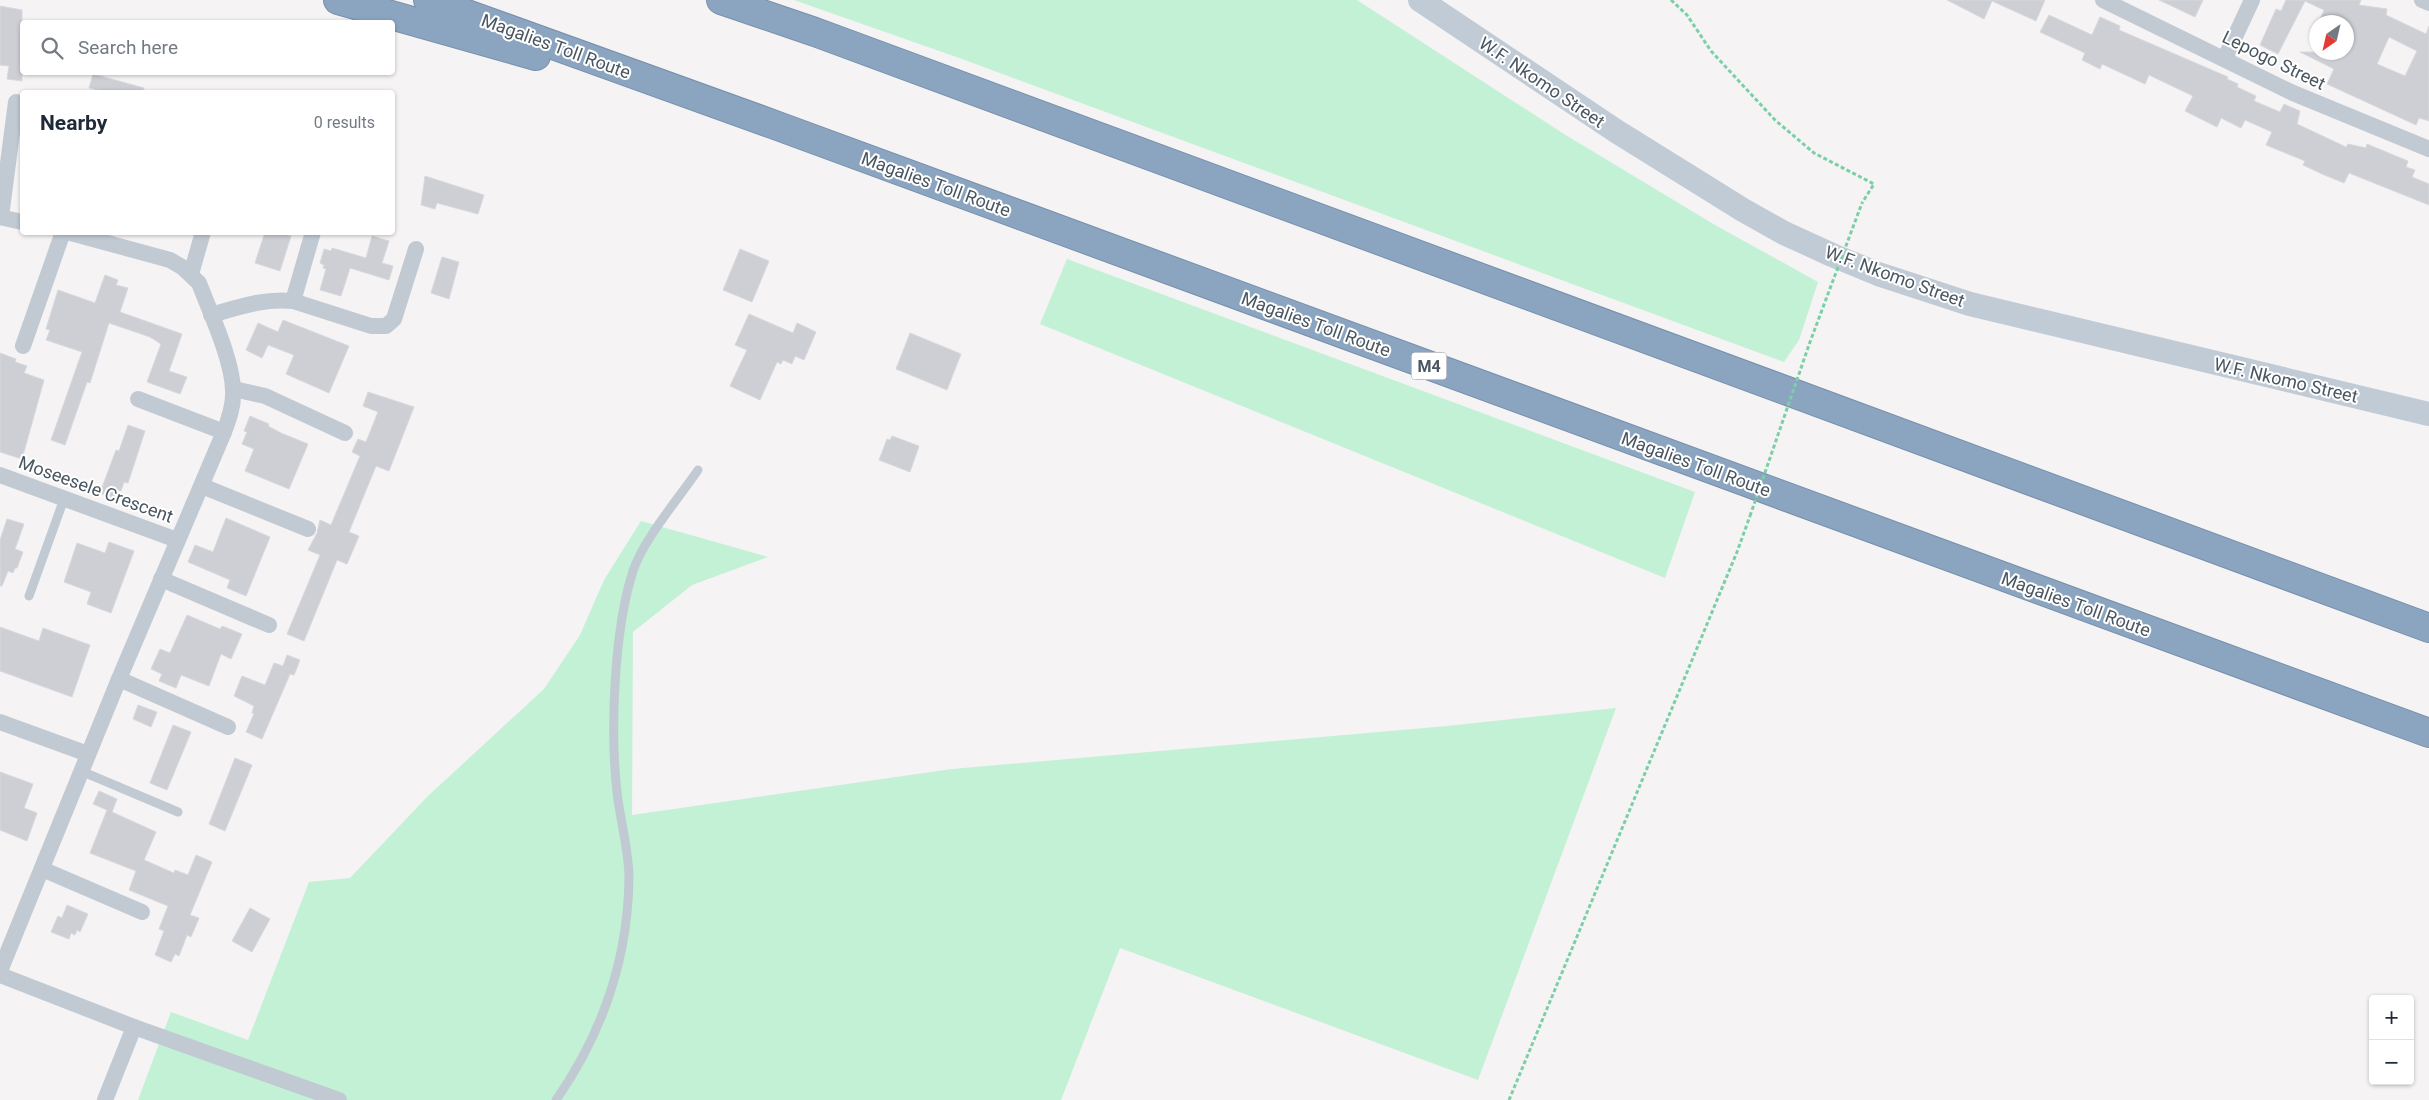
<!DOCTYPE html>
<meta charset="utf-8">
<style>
body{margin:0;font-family:Roboto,sans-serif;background:#f6f6f7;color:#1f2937}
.controls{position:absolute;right:15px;bottom:15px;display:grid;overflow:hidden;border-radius:5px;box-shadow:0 1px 4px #0004}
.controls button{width:45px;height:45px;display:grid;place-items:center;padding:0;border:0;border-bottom:1px solid #e0e1e3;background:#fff;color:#1f2937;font:25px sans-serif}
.compass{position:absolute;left:2309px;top:15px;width:45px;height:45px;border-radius:50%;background:#fff;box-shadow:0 1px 4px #0004;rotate:214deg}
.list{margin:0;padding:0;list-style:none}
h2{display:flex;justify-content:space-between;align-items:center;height:65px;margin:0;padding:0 20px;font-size:21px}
h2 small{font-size:16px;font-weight:400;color:#747a83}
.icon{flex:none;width:28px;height:28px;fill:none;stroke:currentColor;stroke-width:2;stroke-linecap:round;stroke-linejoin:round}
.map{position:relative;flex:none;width:2429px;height:1100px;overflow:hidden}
.search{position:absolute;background:#fff;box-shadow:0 1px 4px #0004;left:20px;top:20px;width:375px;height:55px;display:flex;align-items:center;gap:12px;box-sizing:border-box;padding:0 18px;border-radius:5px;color:#747a83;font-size:19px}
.panel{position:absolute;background:#fff;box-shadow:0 1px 4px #0004;left:20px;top:90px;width:375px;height:145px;border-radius:5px}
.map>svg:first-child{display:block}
.green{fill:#c3f1d5}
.building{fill:#cdcfd5;stroke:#d7d9de;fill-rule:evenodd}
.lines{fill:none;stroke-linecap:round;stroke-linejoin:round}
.highway-casing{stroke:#7690ad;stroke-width:30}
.path{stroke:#7ad0a6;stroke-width:3;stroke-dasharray:4 2.5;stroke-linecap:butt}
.lane{stroke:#c1cad2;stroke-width:9}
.street{stroke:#c1cad2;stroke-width:16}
.secondary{stroke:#c1cbd6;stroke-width:24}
.highway{stroke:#8ba5c1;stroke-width:28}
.path-bridge{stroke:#7ad0a6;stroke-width:3;stroke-dasharray:4 2.5;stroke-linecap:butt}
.labels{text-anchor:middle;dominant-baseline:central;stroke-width:4;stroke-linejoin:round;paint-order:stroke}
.shield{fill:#fff;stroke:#808990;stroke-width:1}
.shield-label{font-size:16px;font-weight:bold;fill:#4a5661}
.street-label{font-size:18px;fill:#4a5661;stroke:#fff}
</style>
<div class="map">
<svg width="2429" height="1100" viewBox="0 0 2429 1100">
<rect width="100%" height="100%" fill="#f5f3f3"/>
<!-- green -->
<g class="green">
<polygon points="794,0 1357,0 1564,134 1715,225 1818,282 1799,340 1784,362 962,59"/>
<polygon points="1067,259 1695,492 1665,578 1040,324"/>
<polygon points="641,521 768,557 692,585 633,632 632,815 952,769 1447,726 1616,708 1478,1080 1120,948 1061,1100 138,1100 171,1012 248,1040 309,882 350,878 428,796 544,689 580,635 604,580"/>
</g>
<!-- building -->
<g class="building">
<polygon points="1947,0 2045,0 2036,21 1992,1 1984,19"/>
<polygon points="2159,0 2203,0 2195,17"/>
<path d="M2286,0H2361L2359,5L2387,9L2386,15L2426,34L2429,26V121L2419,118L2416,125L2327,84L2334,69L2300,52H2346V22H2319L2324,10L2305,1L2278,54L2260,45L2276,9L2281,11ZM2389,37L2417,51L2405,76L2377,64Z"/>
<polygon points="0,6 22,10 22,81 7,79 9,66 0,65"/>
<polygon points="2049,15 2092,35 2100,17 2120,26 2119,30 2228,77 2227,79 2238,84 2237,87 2256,96 2254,101 2280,112 2284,104 2300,111 2297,124 2346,147 2348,144 2366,148 2367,144 2408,161 2406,167 2415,170 2412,177 2429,184 2429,205 2349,173 2344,183 2322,174 2303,165 2305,161 2266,145 2272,132 2245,120 2241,128 2221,118 2217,127 2185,111 2193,96 2149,75 2145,84 2102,64 2100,69 2082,60 2085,53 2040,32"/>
<polygon points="93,74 144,88 143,92 107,92 89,88"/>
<polygon points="425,176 484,195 478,214 437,203 435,209 421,205"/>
<polygon points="265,232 282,232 291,236 280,271 255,263"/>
<polygon points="372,236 389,241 382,263 393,266 389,280 350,268 341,296 320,290 326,269 323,268 324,265 320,263 324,249 331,251 332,248 366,258"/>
<polygon points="740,249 769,261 752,302 723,290"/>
<polygon points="442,257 459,262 449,299 431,293"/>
<polygon points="105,275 118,280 116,285 128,288 120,312 182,334 169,371 187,377 180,394 147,382 161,344 150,337 109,323 90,383 87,382 65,445 51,440 82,352 46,340 50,330 46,329 58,290 95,303"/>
<polygon points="749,314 793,333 797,323 816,332 804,360 795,356 792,364 783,360 781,364 777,362 760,400 730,386 747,350 735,345"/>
<polygon points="283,320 349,346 329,393 286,374 294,355 268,345 262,358 246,350 258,323 278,332"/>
<polygon points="910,333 961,354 947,390 896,369"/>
<polygon points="0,353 16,359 15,362 27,366 24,373 44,380 22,459 0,452"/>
<polygon points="368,392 414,407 389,471 376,466 349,532 359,536 347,564 337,560 304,641 287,634 320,555 308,550 317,533 320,520 331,525 360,456 352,452 358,439 366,442 378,412 363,406"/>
<polygon points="250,416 269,424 268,426 281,433 308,444 289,489 245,471 254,449 242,444 247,432 244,431"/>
<polygon points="128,425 145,431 128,483 124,482 121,491 117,490 114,498 100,493 116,450 119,451"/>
<polygon points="892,436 919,446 910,472 879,460 887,439 890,440"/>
<polygon points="226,518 270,537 246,596 227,588 230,580 188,562 195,545 213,552"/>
<polygon points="7,519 24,524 15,549 23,552 17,568 15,568 13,573 8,571 2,586 0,586 0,540"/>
<polygon points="109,542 134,551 111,613 87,604 91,592 64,582 77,543 105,553"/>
<polygon points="187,615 220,629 222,626 242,634 231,659 221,654 209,686 181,675 176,688 159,681 162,674 151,669 160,649 170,653"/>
<polygon points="0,627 39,641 43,628 90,645 72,697 0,671"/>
<polygon points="287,655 300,660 294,675 290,674 262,739 246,732 254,714 252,713 254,706 234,696 242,676 265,685 274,663 283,666"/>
<polygon points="138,705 157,712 151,727 133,719"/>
<polygon points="173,725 191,732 167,790 150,783"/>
<polygon points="235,758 252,765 225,831 209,824"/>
<polygon points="0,772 33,784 24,808 37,813 27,841 0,830"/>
<polygon points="99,791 117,799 112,812 156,832 144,860 174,873 175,870 188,875 196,855 212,862 190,915 199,918 191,937 187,935 179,956 175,954 171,962 155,955 164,931 159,929 168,906 129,890 136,871 90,853 107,810 93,804"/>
<polygon points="67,905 88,914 80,932 77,930 75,935 71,933 69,939 51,932 58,916 62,918"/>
<polygon points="250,908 270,919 252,952 232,941"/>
</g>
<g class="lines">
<!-- highway casing -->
<g class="highway-casing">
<g id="highway">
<polyline points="338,0 536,56"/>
<polyline points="428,0 775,125 2429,733"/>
<polyline points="721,0 815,32 2429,628"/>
</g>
</g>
<!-- path -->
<g class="path">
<polyline points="1671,0 1687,15 1711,51 1775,120 1814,153 1874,184 1862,203"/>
<polyline points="1509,1100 1737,552 1750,516"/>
</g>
<!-- lane -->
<g class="lane">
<polyline points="29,596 64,499"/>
<polyline points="81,771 178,812"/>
<path d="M556,1100C602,1034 628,959 629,878C629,850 620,820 617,792C610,730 614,630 633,571C643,540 679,498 698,470"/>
</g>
<!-- street -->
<g class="street">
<polyline points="2103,0 2293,93 2429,149"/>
<polyline points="2422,0 2429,3"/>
<polyline points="2225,58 2252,0"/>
<polyline points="0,217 22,222"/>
<polyline points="1,217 16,102"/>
<polyline points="191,274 203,232"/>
<polyline points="293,301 313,232"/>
<path d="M211,315C239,307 264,298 293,301L371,326H386L394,319L416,249"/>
<polyline points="23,346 63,232"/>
<polyline points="234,389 265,396 345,433"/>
<polyline points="138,399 224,432"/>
<polyline points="0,475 177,540"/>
<polyline points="202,486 308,529"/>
<polyline points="161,579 269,625"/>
<polyline points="119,679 228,727"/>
<polyline points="0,722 88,754"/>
<polyline points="42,869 142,912"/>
<path d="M0,971L119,679L224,432C229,419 234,405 233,391C233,361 210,312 199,283L182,267L170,260L67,232"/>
<polyline points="0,975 134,1027 339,1100"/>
<polyline points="105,1100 134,1027"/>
</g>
<!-- secondary -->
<polyline class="secondary" points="1420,0 1616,131 1743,210 1784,233 1832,255 1878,274 1970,304 2429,414"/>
<!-- highway -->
<use href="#highway" class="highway"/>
<!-- path-bridge -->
<polyline class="path-bridge" points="1750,516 1810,342 1862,203"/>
</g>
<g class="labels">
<!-- shield labels -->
<rect class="shield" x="1411.5" y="352.5" width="35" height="27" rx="4"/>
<g class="shield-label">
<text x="1429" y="366">M4</text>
</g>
<!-- street labels -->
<g class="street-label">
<text transform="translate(556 46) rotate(20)">Magalies Toll Route</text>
<text transform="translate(2274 60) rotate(26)">Lepogo Street</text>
<text transform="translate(1542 82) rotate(34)">W.F. Nkomo Street</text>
<text transform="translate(936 184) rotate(20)">Magalies Toll Route</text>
<text transform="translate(1895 276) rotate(20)">W.F. Nkomo Street</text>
<text transform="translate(1316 324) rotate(20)">Magalies Toll Route</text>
<text transform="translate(2286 380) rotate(13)">W.F. Nkomo Street</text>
<text transform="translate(1696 464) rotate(20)">Magalies Toll Route</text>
<text transform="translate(96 489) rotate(20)">Moseesele Crescent</text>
<text transform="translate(2076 604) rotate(20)">Magalies Toll Route</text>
</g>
</g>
</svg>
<div class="controls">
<button>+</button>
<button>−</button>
</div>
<svg class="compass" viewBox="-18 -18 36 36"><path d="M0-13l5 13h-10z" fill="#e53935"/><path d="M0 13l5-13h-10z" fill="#747a83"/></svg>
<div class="search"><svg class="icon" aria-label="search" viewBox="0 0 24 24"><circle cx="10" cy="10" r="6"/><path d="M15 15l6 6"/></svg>Search here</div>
<section class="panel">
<h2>Nearby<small>0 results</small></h2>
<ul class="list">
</ul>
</section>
</div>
